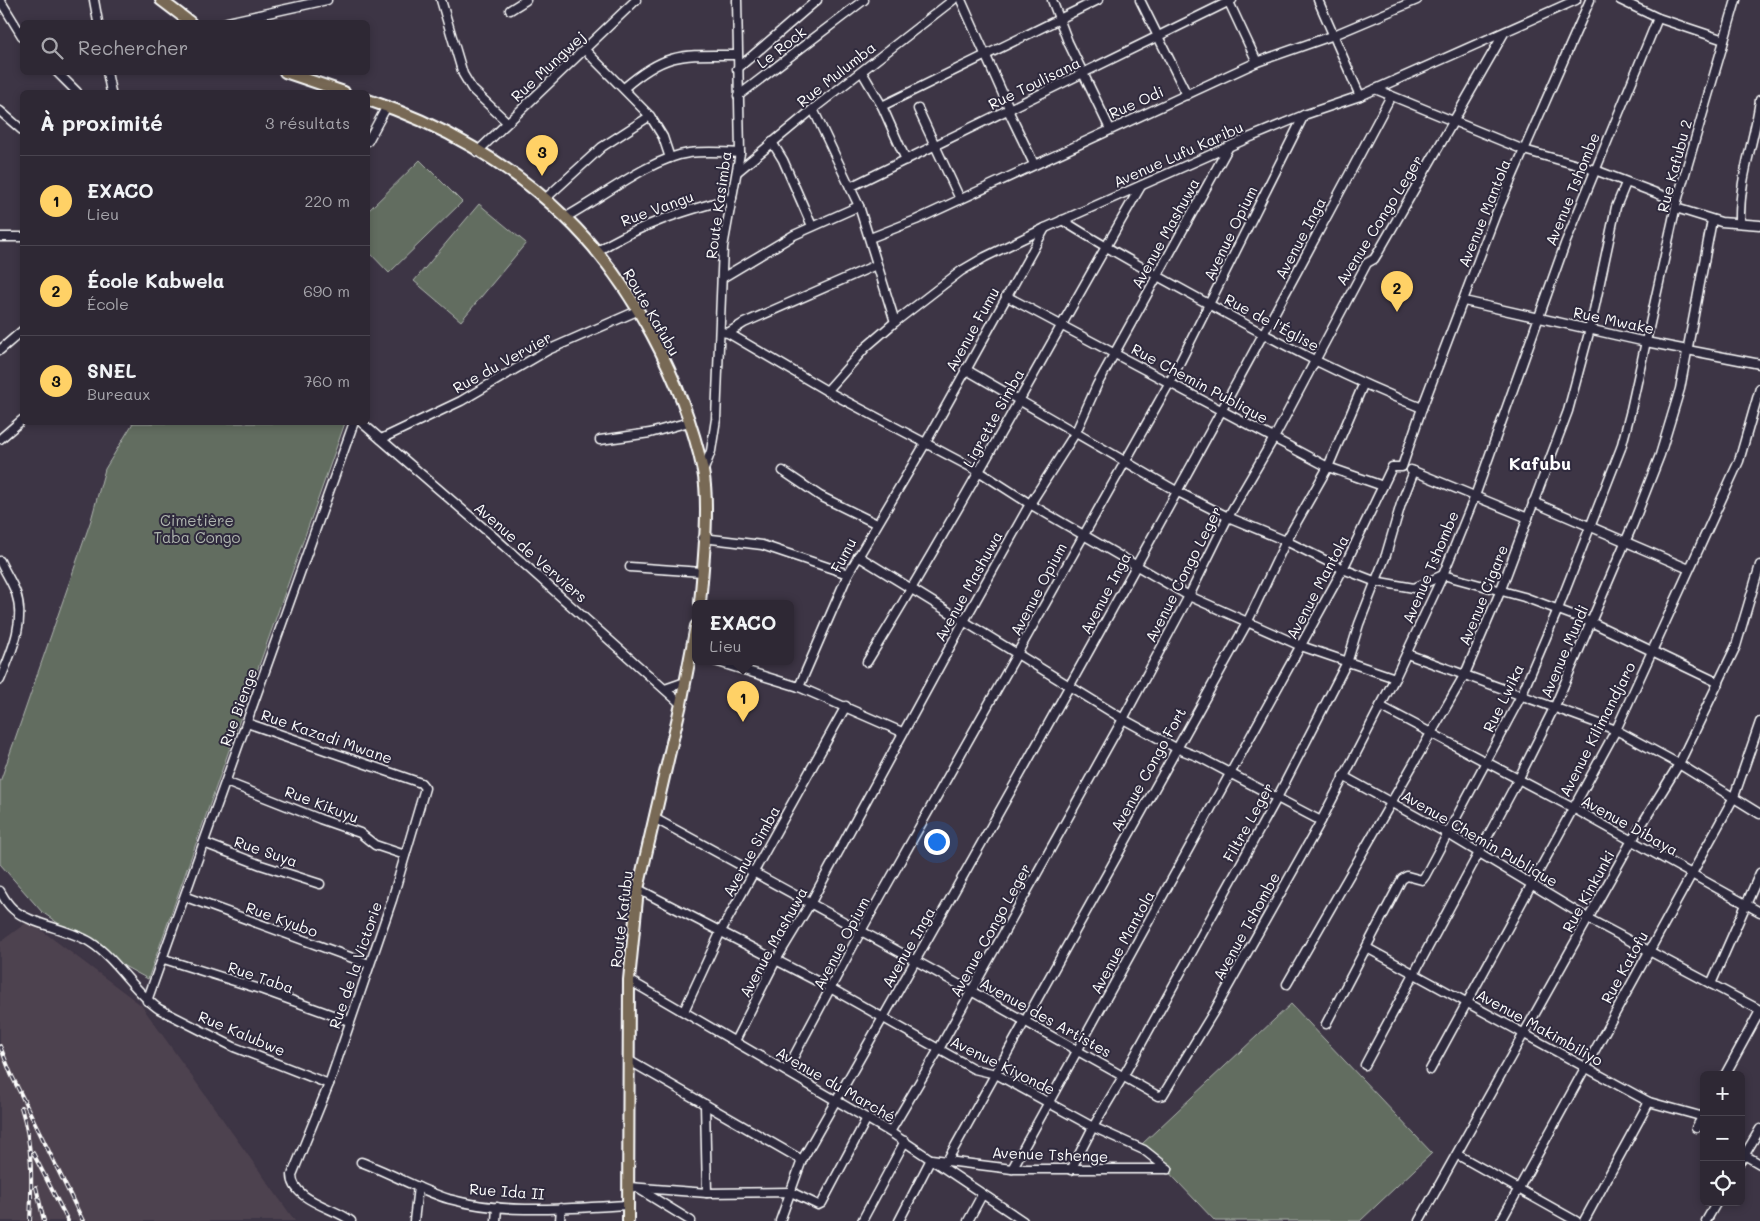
<!DOCTYPE html>
<html lang="fr">
<meta charset="utf-8">
<style>
body{margin:0;font-family:Mali,sans-serif;background:#3a3440;color:#f1f3f6}
.controls{position:absolute;right:15px;bottom:15px;display:grid;overflow:hidden;border-radius:8px;box-shadow:0 2px 8px #0003}
.controls button{width:45px;height:45px;display:grid;place-items:center;padding:0;border:0;border-bottom:1px solid #49444f;background:#2e2834;color:#f1f3f6;font:25px sans-serif}
.you{position:absolute;left:936px;top:841px;width:18px;height:18px;margin:-12px;border:4px solid #fff;border-radius:50%;background:#1a73e8;box-shadow:0 0 0 8px #1a73e833}
.badge{display:grid;place-items:center;width:32px;height:32px;border-radius:50%;background:#ffd166;color:#111;font-size:16px;font-weight:700}
.pin{position:absolute;translate:-50% -41px;filter:drop-shadow(0 1px 2px #0008)}
.pin::after{content:'';position:absolute;top:26px;width:18px;height:15px;background:inherit;clip-path:polygon(0 0,100% 0,50% 100%)}
.popup{position:absolute;left:692px;top:600px;width:102px;height:65px;box-sizing:border-box;display:grid;place-content:center;border-radius:8px;background:#2e2834;filter:drop-shadow(0 1px 4px #0005);font-size:16px;white-space:nowrap;color:#a7a6ac}
.popup b{font-size:19px;color:#f1f3f6}
.popup::after{content:'';position:absolute;left:50%;top:100%;margin-left:-10px;border:10px solid transparent;border-top-color:#2e2834}
.list{margin:0;padding:0;list-style:none}
h2{display:flex;justify-content:space-between;align-items:center;height:65px;margin:0;padding:0 20px;font-size:21px}
h2 small{font-size:16px;font-weight:400;color:#a7a6ac}
.list li{display:grid;grid-template-columns:32px 1fr auto;gap:15px;align-items:center;box-sizing:border-box;height:90px;padding:0 20px;border-top:1px solid #49444f}
.list b{display:block;font-size:19px;white-space:nowrap}
.list p{margin:0;font-size:16px;white-space:nowrap;color:#a7a6ac}
.list em{font-size:16px;font-style:normal;color:#a7a6ac}
.icon{flex:none;width:28px;height:28px;fill:none;stroke:currentColor;stroke-width:2;stroke-linecap:round;stroke-linejoin:round}
.map{position:relative;flex:none;width:1760px;height:1221px;overflow:hidden}
.search{position:absolute;background:#2e2834;box-shadow:0 2px 8px #0003;left:20px;top:20px;width:350px;height:55px;display:flex;align-items:center;gap:12px;box-sizing:border-box;padding:0 18px;border-radius:8px;color:#a7a6ac;font-size:19px}
.panel{position:absolute;background:#2e2834;box-shadow:0 2px 8px #0003;left:20px;top:90px;width:350px;height:335px;border-radius:8px}
.map>svg:first-child{display:block}
.built{fill:#4e424f}
.green{fill:#626d61;stroke:#b0b6b0}
.lines{fill:none;stroke-linecap:round;stroke-linejoin:round}
.minor-casing{stroke:#fff;stroke-width:11}
.major-casing{stroke:#fff;stroke-width:14}
.minor{stroke:#2f2a3d;stroke-width:8}
.major{stroke:#786954;stroke-width:10}
.rail-casing{stroke:#fff;stroke-width:4}
.rail{stroke:#2f2a3d;stroke-width:2;stroke-dasharray:5.5;stroke-linecap:butt}
.labels{text-anchor:middle;dominant-baseline:central;stroke-width:4;stroke-linejoin:round;paint-order:stroke}
.street-label{font-size:15px;fill:#fff;stroke:#2f2a3d}
.park-label{font-size:15px;fill:#b0b6b0;stroke:#2f2a3d}
.quarter-label{font-size:18px;font-weight:bold;fill:#fff;stroke:#2f2a3d}
</style>
<div class="map">
<svg width="1760" height="1221" viewBox="0 0 1760 1221">
<rect width="100%" height="100%" fill="#3d3545"/>
<filter id="ink" filterUnits="userSpaceOnUse"><feTurbulence type="fractalNoise" baseFrequency=".02" numOctaves="2"/><feDisplacementMap in="SourceGraphic" scale="10" xChannelSelector="R" yChannelSelector="G"/><feConvolveMatrix kernelMatrix="1 2 1 2 8 2 1 2 1" color-interpolation-filters="sRGB"/></filter>
<g filter="url(#ink)">
<!-- built -->
<polygon class="built" points="29,921 141,1005 295,1221 0,1221 0,942"/>
<!-- green -->
<g class="green">
<polygon points="420,160 462,202 389,273 368,251 368,211"/>
<polygon points="479,204 526,243 461,321 414,281"/>
<polygon points="133,423 345,423 148,979 104,955 42,912 0,864 0,782 91,520 105,469"/>
<polygon points="1291,1004 1432,1153 1360,1221 1215,1221 1142,1144"/>
</g>
<g class="lines">
<!-- minor casing -->
<g class="minor-casing">
<g id="minor">
<polyline points="0,0 22,36"/>
<polyline points="94,0 98,22"/>
<polyline points="441,0 463,74 472,89 507,122"/>
<polyline points="961,0 1010,110"/>
<polyline points="1052,0 1068,42 1110,129"/>
<polyline points="1140,0 1187,95"/>
<polyline points="1228,0 1257,62"/>
<polyline points="1318,0 1360,96"/>
<polyline points="1620,0 1658,18 1724,40"/>
<polyline points="510,10 526,0"/>
<polyline points="227,22 327,0"/>
<polyline points="585,50 650,116 663,137 670,158"/>
<polyline points="737,69 817,0"/>
<polyline points="57,72 77,92"/>
<polyline points="107,72 111,92"/>
<polyline points="862,72 882,106 906,160"/>
<path d="M624,88C667,51 683,55 737,55"/>
<polyline points="1375,89 1524,150 1595,170 1677,201"/>
<polyline points="738,96 864,0"/>
<polyline points="882,106 1098,0"/>
<polyline points="813,109 859,206 895,322"/>
<polyline points="918,109 960,199"/>
<polyline points="1008,110 1034,164"/>
<polyline points="0,111 22,130"/>
<polyline points="368,141 387,106"/>
<polyline points="772,142 783,160 812,226"/>
<polyline points="477,152 636,0"/>
<polyline points="737,172 813,109 953,0"/>
<polyline points="850,187 1232,0"/>
<polyline points="545,199 602,147 650,116"/>
<polyline points="1676,208 1721,222 1760,225"/>
<path d="M566,217C601,198 651,158 689,153C706,151 723,152 740,153"/>
<path d="M1062,220C1112,252 1163,279 1214,307C1283,345 1348,379 1422,408"/>
<path d="M1740,222C1739,177 1754,144 1760,100"/>
<polyline points="0,237 22,237"/>
<polyline points="870,238 916,220 1257,62 1334,35 1417,0"/>
<path d="M596,252C638,225 684,211 732,198"/>
<polyline points="722,278 794,235 859,206"/>
<polyline points="1006,296 1328,467 1383,486"/>
<polyline points="1464,301 1646,342 1760,364"/>
<polyline points="721,332 728,333 827,391 980,472 1030,504 1189,596 1301,646 1395,678"/>
<polyline points="728,333 744,323 876,265"/>
<polyline points="0,350 22,331"/>
<polyline points="965,369 1178,492 1228,517 1286,541 1343,569 1374,581 1414,588 1443,575 1524,597 1591,622 1719,683"/>
<polyline points="827,391 866,347 895,322 961,271 985,257 1045,228 1246,139 1304,115 1360,96 1576,0"/>
<polyline points="361,422 495,538 681,704"/>
<polyline points="0,439 22,420"/>
<polyline points="381,439 461,401 548,350 637,311"/>
<polyline points="600,440 650,433 689,422"/>
<polyline points="1411,470 1528,518"/>
<polyline points="783,471 820,496 877,524"/>
<polyline points="703,472 711,451 716,419 723,247 740,153 737,0"/>
<polyline points="1533,502 1689,569"/>
<polyline points="703,538 762,545 848,574"/>
<polyline points="858,556 1123,719 1176,748 1199,757 1321,821"/>
<path d="M0,561C5,572 12,582 16,593C26,622 11,653 0,680"/>
<polyline points="630,567 702,572"/>
<polyline points="1407,654 1616,730 1679,764 1760,814"/>
<polyline points="715,661 799,687 902,732"/>
<path d="M867,662C963,506 1049,344 1141,186"/>
<polyline points="799,687 848,574 925,444 1045,228"/>
<polyline points="665,689 685,682"/>
<polyline points="1380,706 1573,808 1760,912"/>
<path d="M247,723L421,783L425,788L392,900L329,1084L292,1175C292,1201 336,1208 351,1221"/>
<polyline points="1343,776 1448,834 1589,919 1760,1010"/>
<polyline points="226,782 320,819 360,833 375,845 405,855"/>
<polyline points="654,818 971,991 1158,1096 1163,1095 1216,1008 1321,821 1395,678 1443,575 1475,496 1565,244 1658,18"/>
<polyline points="204,843 261,865 320,884"/>
<polyline points="638,889 832,989 974,1069 996,1074 1093,1127 1144,1150 1168,1169"/>
<path d="M0,891C4,898 7,904 13,909C29,924 69,929 90,942C117,959 133,991 159,1009L234,1047L329,1084"/>
<polyline points="186,897 369,964"/>
<polyline points="1367,948 1649,1102 1704,1117"/>
<polyline points="164,959 263,990 349,1021"/>
<polyline points="629,980 890,1132 1023,1221"/>
<polyline points="1287,984 1465,674 1500,592 1568,411 1590,329 1616,207 1626,183"/>
<polyline points="1711,984 1760,873"/>
<polyline points="147,1001 354,422"/>
<polyline points="684,1011 721,931 846,706"/>
<polyline points="1326,1024 1402,879 1407,876 1422,880 1425,876 1521,696 1558,609 1621,448 1630,414 1677,201 1736,0"/>
<polyline points="735,1041 776,960 810,904 963,623 1030,504 1076,432 1097,385 1228,148"/>
<polyline points="628,1060 802,1160"/>
<polyline points="1365,1065 1518,780 1555,706 1633,524 1660,455 1680,389 1712,220"/>
<polyline points="1430,1070 1616,730 1739,461 1760,388"/>
<polyline points="786,1071 861,931 1170,382 1304,115"/>
<polyline points="1725,1075 1760,1011"/>
<polyline points="705,1104 707,1193"/>
<polyline points="1696,1128 1704,1114"/>
<polyline points="890,1132 939,1049 1123,719 1189,596 1228,517 1274,438 1367,263 1374,259 1379,251 1504,33"/>
<polyline points="1741,1153 1760,1164"/>
<polyline points="1458,1155 1576,1221"/>
<polyline points="947,1161 1247,623 1286,541 1328,467 1363,385"/>
<polyline points="1741,1161 1760,1129"/>
<path d="M361,1162C391,1173 419,1190 449,1199C507,1215 569,1208 628,1205"/>
<polyline points="1012,1169 1343,569 1392,467 1402,467 1422,408 1495,216 1590,0"/>
<polyline points="1071,1170 1093,1127 1124,1075 1277,798 1348,660 1359,624 1386,555 1401,504 1414,471"/>
<polyline points="629,1187 707,1193 791,1192 818,1205 822,1203 867,1118"/>
<polyline points="639,1189 691,1221"/>
<polyline points="414,1221 418,1187"/>
<polyline points="496,1221 497,1207"/>
<polyline points="560,1221 561,1208"/>
<path d="M780,1221L802,1160C1003,808 1201,454 1391,96"/>
<polyline points="862,1221 905,1141"/>
<polyline points="899,1221 931,1159 1012,1169 1168,1169"/>
<polyline points="968,1221 982,1195"/>
<polyline points="1419,1221 1631,842 1679,764 1736,646 1760,565"/>
<polyline points="1501,1221 1734,797 1760,722"/>
<polyline points="1584,1221 1649,1102"/>
<polyline points="1706,1221 1717,1202"/>
</g>
</g>
<!-- major casing -->
<g class="major-casing">
<g id="major">
<polyline points="161,0 190,22"/>
<polyline points="285,72 344,92"/>
<path d="M368,100C439,123 511,164 565,217C631,280 684,382 703,471C710,504 703,568 700,603"/>
<polyline points="628,1221 629,980 638,889 681,704 696,626"/>
</g>
</g>
<!-- minor -->
<use href="#minor" class="minor"/>
<!-- major -->
<use href="#major" class="major"/>
<!-- rail casing -->
<g class="rail-casing">
<g id="rail">
<polyline points="0,1046 11,1074 83,1221"/>
<path d="M21,1107C33,1145 32,1181 30,1221"/>
<polyline points="33,1153 68,1221"/>
<polyline points="36,1187 44,1221"/>
</g>
</g>
<!-- rail -->
<use href="#rail" class="rail"/>
</g>
</g>
<g class="labels">
<!-- street labels -->
<g class="street-label">
<text transform="translate(781 47) rotate(-38)">Le Rock</text>
<text transform="translate(548 66) rotate(-43)">Rue Mungwej</text>
<text transform="translate(836 74) rotate(-38)">Rue Mulumba</text>
<text transform="translate(1034 83) rotate(-26)">Rue Toulisana</text>
<text transform="translate(1136 102) rotate(-24)">Rue Odi</text>
<text transform="translate(1178 154) rotate(-24)">Avenue Lufu Karibu</text>
<text transform="translate(1674 166) rotate(-75)">Rue Kafubu 2</text>
<text transform="translate(1572 189) rotate(-68)">Avenue Tshombe</text>
<text transform="translate(718 205) rotate(-82)">Route Kasimba</text>
<text transform="translate(657 208) rotate(-20)">Rue Vangu</text>
<text transform="translate(1484 213) rotate(-68)">Avenue Mantola</text>
<text transform="translate(1379 220) rotate(-58)">Avenue Congo Leger</text>
<text transform="translate(1165 233) rotate(-61)">Avenue Mashuwa</text>
<text transform="translate(1230 233) rotate(-64)">Avenue Opium</text>
<text transform="translate(1300 238) rotate(-62)">Avenue Inga</text>
<text transform="translate(652 312) rotate(60)">Route Kafubu</text>
<text transform="translate(1614 320) rotate(12)">Rue Mwake</text>
<text transform="translate(1272 322) rotate(28)">Rue de l'Église</text>
<text transform="translate(972 329) rotate(-61)">Avenue Fumu</text>
<text transform="translate(502 362) rotate(-29)">Rue du Vervier</text>
<text transform="translate(1200 383) rotate(28)">Rue Chemin Publique</text>
<text transform="translate(993 418) rotate(-61)">Ligrette Simba</text>
<text transform="translate(531 552) rotate(41)">Avenue de Verviers</text>
<text transform="translate(843 555) rotate(-62)">Fumu</text>
<text transform="translate(1430 567) rotate(-67)">Avenue Tshombe</text>
<text transform="translate(1183 574) rotate(-63)">Avenue Congo Leger</text>
<text transform="translate(968 586) rotate(-61)">Avenue Mashuwa</text>
<text transform="translate(1317 587) rotate(-62)">Avenue Mantola</text>
<text transform="translate(1038 589) rotate(-62)">Avenue Opium</text>
<text transform="translate(1105 593) rotate(-62)">Avenue Inga</text>
<text transform="translate(1483 595) rotate(-68)">Avenue Cigare</text>
<text transform="translate(1564 651) rotate(-67)">Avenue Mundi</text>
<text transform="translate(1503 698) rotate(-64)">Rue Lwika</text>
<text transform="translate(238 707) rotate(-70)">Rue Bienge</text>
<text transform="translate(1597 729) rotate(-63)">Avenue Kilimandjaro</text>
<text transform="translate(327 736) rotate(19)">Rue Kazadi Mwane</text>
<text transform="translate(1148 769) rotate(-61)">Avenue Congo Fort</text>
<text transform="translate(322 804) rotate(21)">Rue Kikuyu</text>
<text transform="translate(1248 822) rotate(-61)">Filtre Leger</text>
<text transform="translate(1630 825) rotate(29)">Avenue Dibaya</text>
<text transform="translate(1480 838) rotate(30)">Avenue Chemin Publique</text>
<text transform="translate(266 851) rotate(19)">Rue Suya</text>
<text transform="translate(751 851) rotate(-61)">Avenue Simba</text>
<text transform="translate(1588 891) rotate(-61)">Rue Kinkunki</text>
<text transform="translate(282 919) rotate(20)">Rue Kyubo</text>
<text transform="translate(621 919) rotate(-83)">Route Kafubu</text>
<text transform="translate(1246 926) rotate(-61)">Avenue Tshombe</text>
<text transform="translate(990 930) rotate(-61)">Avenue Congo Leger</text>
<text transform="translate(773 942) rotate(-61)">Avenue Mashuwa</text>
<text transform="translate(1122 942) rotate(-61)">Avenue Mantola</text>
<text transform="translate(841 943) rotate(-62)">Avenue Opium</text>
<text transform="translate(908 947) rotate(-60)">Avenue Inga</text>
<text transform="translate(355 965) rotate(-71)">Rue de la Victorie</text>
<text transform="translate(1624 967) rotate(-61)">Rue Katofu</text>
<text transform="translate(261 977) rotate(19)">Rue Taba</text>
<text transform="translate(1046 1017) rotate(29)">Avenue des Artistes</text>
<text transform="translate(1540 1027) rotate(29)">Avenue Makimbiliyo</text>
<text transform="translate(242 1033) rotate(23)">Rue Kalubwe</text>
<text transform="translate(1003 1065) rotate(26)">Avenue Kiyonde</text>
<text transform="translate(836 1084) rotate(30)">Avenue du Marché</text>
<text transform="translate(1050 1154) rotate(2)">Avenue Tshenge</text>
<text transform="translate(507 1191) rotate(4)">Rue Ida II</text>
</g>
<!-- park labels -->
<g class="park-label">
<text x="197" y="520">Cimetière<tspan x="197" dy="17">Taba Congo</tspan></text>
</g>
<!-- quarter labels -->
<g class="quarter-label">
<text x="1540" y="463">Kafubu</text>
</g>
</g>
</svg>
<div class="controls">
<button>+</button>
<button>−</button>
<button><svg class="icon" aria-label="locate" viewBox="0 0 24 24"><circle cx="12" cy="12" r="6"/><path d="M12 2v4M12 18v4M2 12h4M18 12h4"/></svg></button>
</div>
<div class="you"></div>
<div class="pin badge" style="left:743px;top:722px">1</div>
<div class="popup"><b>EXACO</b>Lieu</div>
<div class="pin badge" style="left:1397px;top:312px">2</div>
<div class="pin badge" style="left:542px;top:176px">3</div>
<div class="search"><svg class="icon" aria-label="search" viewBox="0 0 24 24"><circle cx="10" cy="10" r="6"/><path d="M15 15l6 6"/></svg>Rechercher</div>
<section class="panel">
<h2>À proximité<small>3 résultats</small></h2>
<ul class="list">
<li><span class="badge">1</span><div><b>EXACO</b><p>Lieu</p></div><em>220 m</em></li>
<li><span class="badge">2</span><div><b>École Kabwela</b><p>École</p></div><em>690 m</em></li>
<li><span class="badge">3</span><div><b>SNEL</b><p>Bureaux</p></div><em>760 m</em></li>
</ul>
</section>
</div>
